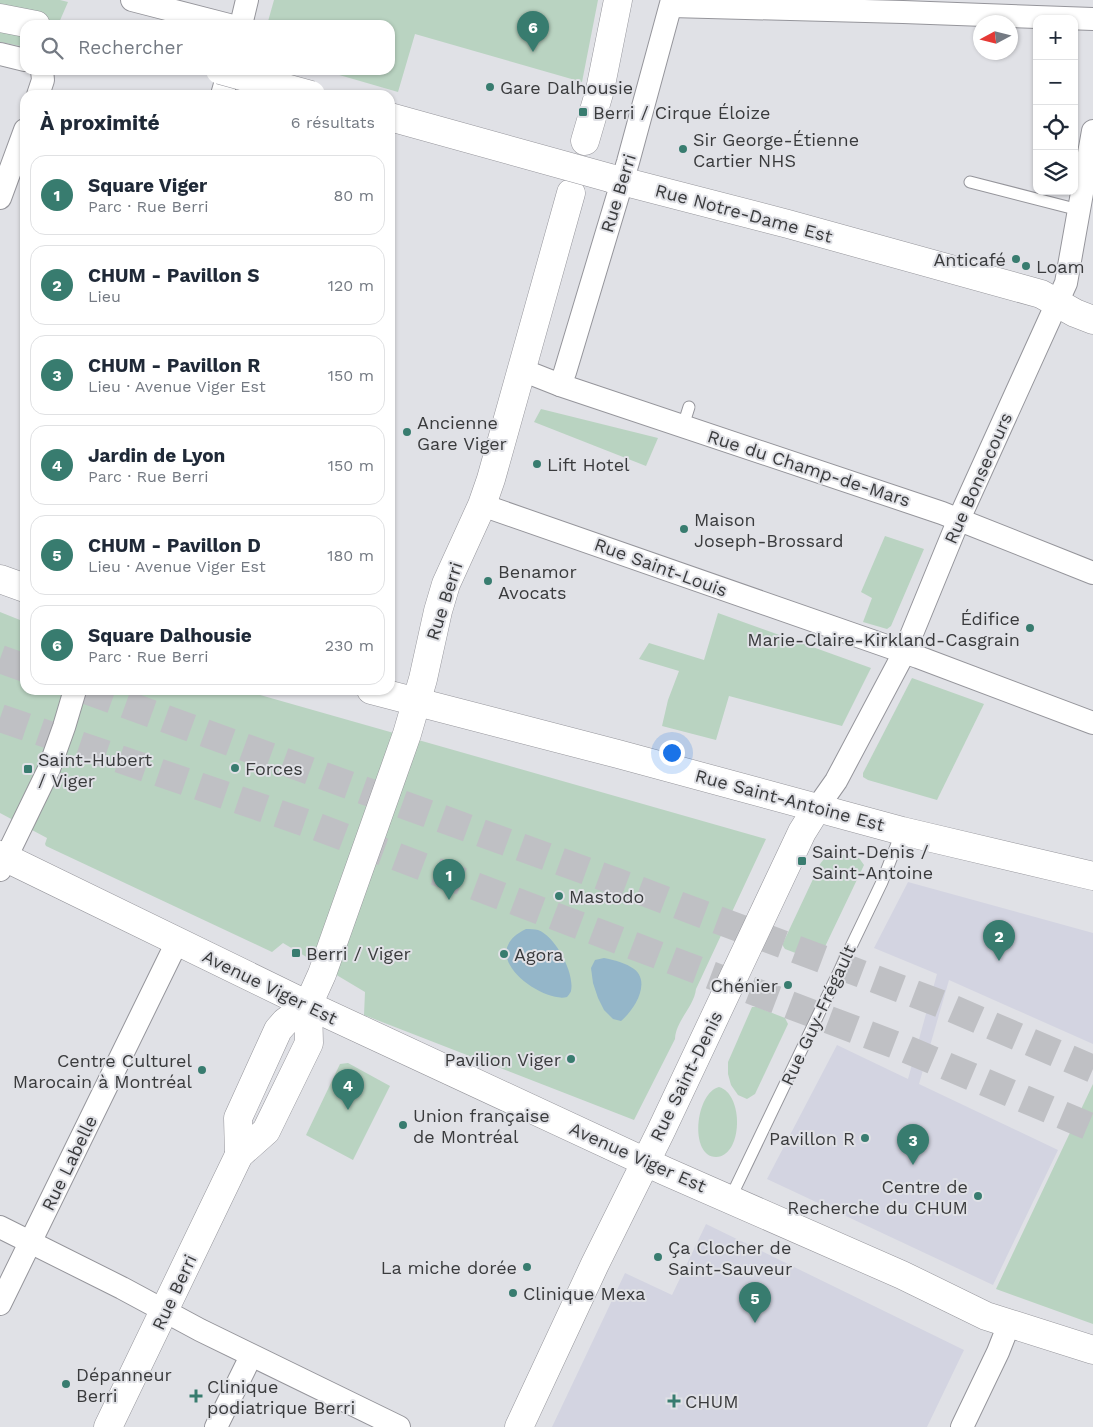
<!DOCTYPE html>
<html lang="fr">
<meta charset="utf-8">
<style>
body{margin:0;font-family:"Work Sans",sans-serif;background:#f2f2f3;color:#1f2937}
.controls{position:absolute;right:15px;top:15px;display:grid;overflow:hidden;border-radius:10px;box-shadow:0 1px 4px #0004}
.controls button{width:45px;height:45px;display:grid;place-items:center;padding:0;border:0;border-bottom:1px solid #e0e1e3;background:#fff;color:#1f2937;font:25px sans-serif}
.compass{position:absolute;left:973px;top:15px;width:45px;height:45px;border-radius:50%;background:#fff;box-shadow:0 1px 4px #0004;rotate:263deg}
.you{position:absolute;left:671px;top:752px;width:18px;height:18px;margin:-12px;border:4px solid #fff;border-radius:50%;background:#1a73e8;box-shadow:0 0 0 8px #1a73e833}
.badge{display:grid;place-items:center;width:32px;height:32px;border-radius:50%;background:#387c6f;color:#fff;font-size:16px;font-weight:700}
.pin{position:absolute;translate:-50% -41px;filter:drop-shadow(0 1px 2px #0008)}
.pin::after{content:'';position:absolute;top:26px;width:18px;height:15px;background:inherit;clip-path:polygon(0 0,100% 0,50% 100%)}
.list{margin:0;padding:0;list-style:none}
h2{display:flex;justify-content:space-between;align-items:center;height:65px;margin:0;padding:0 20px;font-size:21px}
h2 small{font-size:16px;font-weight:400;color:#747a83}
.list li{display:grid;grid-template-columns:32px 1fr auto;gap:15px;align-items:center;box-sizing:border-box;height:80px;margin:0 10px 10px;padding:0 10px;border:1px solid #e0e1e3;border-radius:15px}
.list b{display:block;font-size:19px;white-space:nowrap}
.list p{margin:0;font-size:16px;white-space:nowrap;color:#747a83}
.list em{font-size:16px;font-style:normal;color:#747a83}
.icon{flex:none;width:28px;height:28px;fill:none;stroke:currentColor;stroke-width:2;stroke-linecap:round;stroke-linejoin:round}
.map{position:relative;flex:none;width:1093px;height:1427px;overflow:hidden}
.search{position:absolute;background:#fff;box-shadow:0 1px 4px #0004;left:20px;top:20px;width:375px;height:55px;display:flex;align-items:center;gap:12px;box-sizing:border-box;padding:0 18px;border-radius:15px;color:#747a83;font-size:19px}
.panel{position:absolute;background:#fff;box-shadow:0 1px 4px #0004;left:20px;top:90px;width:375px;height:605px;border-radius:15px}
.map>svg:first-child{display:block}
.built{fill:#d3d4e1}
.green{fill:#b9d3c1}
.water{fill:#94b6c9}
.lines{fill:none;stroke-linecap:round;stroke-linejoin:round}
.highway-tunnel{stroke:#bfc0c4;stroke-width:28;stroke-dasharray:28 14;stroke-linecap:butt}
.lane-casing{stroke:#95959b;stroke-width:13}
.street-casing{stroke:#95959b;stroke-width:24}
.secondary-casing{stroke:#95959b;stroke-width:29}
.lane{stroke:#fff;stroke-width:11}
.street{stroke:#fff;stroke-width:22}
.secondary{stroke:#fff;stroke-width:28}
.secondary-bridge-casing{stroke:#95959b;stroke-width:29;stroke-linecap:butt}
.secondary-bridge{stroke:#fff;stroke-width:28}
.poi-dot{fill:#387c6f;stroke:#e0e1e6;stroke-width:2}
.labels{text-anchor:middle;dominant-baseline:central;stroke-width:4;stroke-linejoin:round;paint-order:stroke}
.poi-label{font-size:18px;fill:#3a3b3d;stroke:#e0e1e6;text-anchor:start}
.street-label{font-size:18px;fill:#3a3b3d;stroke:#e0e1e6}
</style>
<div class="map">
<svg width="1093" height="1427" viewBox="0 0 1093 1427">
<rect width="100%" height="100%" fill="#e0e1e6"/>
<!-- built -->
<g class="built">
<polygon points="908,882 1093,933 1093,1044 949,980 919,1084 1058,1150 993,1285 767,1179 837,1045 908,1079 937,974 874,948"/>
<polygon points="706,1224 964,1350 927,1427 552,1427 625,1273 672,1295"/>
</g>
<!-- green -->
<g class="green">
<polygon points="0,0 60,0 68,2 58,25 25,25 25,47 0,42"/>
<polygon points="274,0 598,0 582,82 415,34 398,92 322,70 390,70 390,25 267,25"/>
<polygon points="541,409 658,438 646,466 534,422"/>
<polygon points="885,536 924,549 891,626 887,629 863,622 872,598 861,592"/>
<path d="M0,612L25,622V690H243L766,839L696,989C694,1007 676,1020 675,1039L634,1120L364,1015L365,992L283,943L272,952L46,846L45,844L47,838L0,813Z"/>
<polygon points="718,613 871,668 842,726 729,696 716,740 662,726 668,700 679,671 639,659 649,643 704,660"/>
<polygon points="912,678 984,704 937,800 868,780 863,777 863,773"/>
<path d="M836,853L859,858L864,865L821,955L817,960H814L785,949L783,946V943L814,877L819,879L824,869L819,866C823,859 828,855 836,853Z"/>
<polygon points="752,1007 757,1007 785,1018 788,1024 755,1094 747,1099 738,1095 731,1085 728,1074 728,1062"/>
<polygon points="348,1063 390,1086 353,1160 306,1135 340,1064"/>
<polygon points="1093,1084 1093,1324 996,1289"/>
<path d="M719,1087C744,1094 743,1156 716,1157C689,1157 695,1093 719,1087Z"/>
</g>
<!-- water -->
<g class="water">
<path d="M526,929C530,929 534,929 538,930C555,936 575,973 571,991C571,992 568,996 567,997C544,1004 472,955 526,929Z"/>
<path d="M604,958C614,960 626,963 634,969C652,983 633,1011 621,1021L613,1019L604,1010L598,998L593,983L591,968L595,960Z"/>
</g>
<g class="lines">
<!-- highway-tunnel -->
<g class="highway-tunnel">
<polyline points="0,659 25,668"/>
<polyline points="86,690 617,882 944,1005 1093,1069"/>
<polyline points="0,718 312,825 597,932 906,1049 1093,1128"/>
</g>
<!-- lane casing -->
<g class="lane-casing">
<g id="lane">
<polyline points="970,182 1079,210"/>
<polyline points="683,426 689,407"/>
<polyline points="730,1199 882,882 902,831"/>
</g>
</g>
<!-- street casing -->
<g class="street-casing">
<g id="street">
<polyline points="132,0 229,25"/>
<polyline points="671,6 903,12 1093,19"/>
<polyline points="241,25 247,0"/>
<polyline points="0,54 25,60"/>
<polyline points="38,95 43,80 42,70"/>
<polyline points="222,95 229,70"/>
<polyline points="0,198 25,130"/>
<polyline points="522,370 560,385 942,513 1093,573"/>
<polyline points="560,385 565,372 628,162 672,0"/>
<polyline points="482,505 918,657 1093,723"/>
<polyline points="817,808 836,781 904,653 959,519 1066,283 1093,131"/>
<polyline points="0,870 49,769 64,727 75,690"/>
<polyline points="0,1227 122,1288 200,1330 399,1427"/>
<polyline points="0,1304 177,942"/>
<polyline points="216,1427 251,1356"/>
<polyline points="962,1427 998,1352 1009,1324"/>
</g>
</g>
<!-- secondary casing -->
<g class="secondary-casing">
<g id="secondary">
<polyline points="0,18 36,25"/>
<polyline points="585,141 600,90 618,0"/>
<polyline points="610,178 788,224 1041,294 1075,313 1093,320"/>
<polyline points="0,579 25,588"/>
<polyline points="371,690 618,754 902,831 1093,876"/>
<polyline points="0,855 308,1005 665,1171 902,1275 986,1316 1093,1350"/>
<polyline points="239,1155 238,1118 278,1030 285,1022 308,1005"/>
<polyline points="108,1427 239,1155 266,1131 309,1043 308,1005 322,974 407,734 423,679 438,611 446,584 482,505 491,479 571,193"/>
<polyline points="519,1427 595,1264 661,1131 802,832 817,808"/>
</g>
</g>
<!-- lane -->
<use href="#lane" class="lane"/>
<!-- street -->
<use href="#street" class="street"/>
<!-- secondary -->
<use href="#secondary" class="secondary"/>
<!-- secondary-bridge casing -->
<g class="secondary-bridge-casing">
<g id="secondary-bridge">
<polyline points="220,70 311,95"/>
<polyline points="390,117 610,178"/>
</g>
</g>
<!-- secondary-bridge -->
<use href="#secondary-bridge" class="secondary-bridge"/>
</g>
<!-- markers -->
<g class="poi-dot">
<circle cx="490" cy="87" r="5"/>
<rect x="578" y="107" width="10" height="10" rx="2.5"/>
<circle cx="683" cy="149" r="5"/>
<circle cx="1016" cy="259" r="5"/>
<circle cx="1026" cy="266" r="5"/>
<circle cx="407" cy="432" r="5"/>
<circle cx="537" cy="464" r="5"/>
<circle cx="684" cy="529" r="5"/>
<circle cx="488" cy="581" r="5"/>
<circle cx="1030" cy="628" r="5"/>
<circle cx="235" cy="768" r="5"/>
<rect x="23" y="764" width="10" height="10" rx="2.5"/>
<rect x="797" y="856" width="10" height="10" rx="2.5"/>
<circle cx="559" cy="896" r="5"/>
<rect x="291" y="948" width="10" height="10" rx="2.5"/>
<circle cx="504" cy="954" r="5"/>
<circle cx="788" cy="985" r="5"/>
<circle cx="571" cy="1059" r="5"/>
<circle cx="202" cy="1070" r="5"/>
<circle cx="403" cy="1125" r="5"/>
<circle cx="865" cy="1138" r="5"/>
<circle cx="978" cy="1196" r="5"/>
<circle cx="658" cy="1257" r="5"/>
<circle cx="527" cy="1267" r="5"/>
<circle cx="513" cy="1293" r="5"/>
<circle cx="66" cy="1384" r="5"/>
<path d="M193.5 1388.5h5v5h5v5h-5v5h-5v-5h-5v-5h5z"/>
<path d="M671.5 1393.5h5v5h5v5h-5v5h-5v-5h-5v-5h5z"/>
</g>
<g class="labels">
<!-- poi labels -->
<g class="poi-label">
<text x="500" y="87">Gare Dalhousie</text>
<text x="593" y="112">Berri / Cirque Éloize</text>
<text x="693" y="139">Sir George-Étienne<tspan x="693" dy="21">Cartier NHS</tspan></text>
<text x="1006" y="259" text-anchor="end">Anticafé</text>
<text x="1036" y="266">Loam</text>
<text x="417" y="422">Ancienne<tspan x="417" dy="21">Gare Viger</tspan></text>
<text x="547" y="464">Lift Hotel</text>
<text x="694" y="519">Maison<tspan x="694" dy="21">Joseph-Brossard</tspan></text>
<text x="498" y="571">Benamor<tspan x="498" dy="21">Avocats</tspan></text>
<text x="1020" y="618" text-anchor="end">Édifice<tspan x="1020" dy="21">Marie-Claire-Kirkland-Casgrain</tspan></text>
<text x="38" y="759">Saint-Hubert<tspan x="38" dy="21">/ Viger</tspan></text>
<text x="245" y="768">Forces</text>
<text x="812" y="851">Saint-Denis /<tspan x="812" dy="21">Saint-Antoine</tspan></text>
<text x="569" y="896">Mastodo</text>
<text x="306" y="953">Berri / Viger</text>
<text x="514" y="954">Agora</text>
<text x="778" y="985" text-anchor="end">Chénier</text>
<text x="561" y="1059" text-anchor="end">Pavilion Viger</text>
<text x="192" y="1060" text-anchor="end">Centre Culturel<tspan x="192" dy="21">Marocain à Montréal</tspan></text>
<text x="413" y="1115">Union française<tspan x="413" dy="21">de Montréal</tspan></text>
<text x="855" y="1138" text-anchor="end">Pavillon R</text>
<text x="968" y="1186" text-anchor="end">Centre de<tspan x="968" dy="21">Recherche du CHUM</tspan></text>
<text x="668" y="1247">Ça Clocher de<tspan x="668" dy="21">Saint-Sauveur</tspan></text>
<text x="517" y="1267" text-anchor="end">La miche dorée</text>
<text x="523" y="1293">Clinique Mexa</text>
<text x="76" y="1374">Dépanneur<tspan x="76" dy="21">Berri</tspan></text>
<text x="207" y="1386">Clinique<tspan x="207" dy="21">podiatrique Berri</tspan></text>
<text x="685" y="1401">CHUM</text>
</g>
<!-- street labels -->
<g class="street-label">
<text transform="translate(618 193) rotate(-73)">Rue Berri</text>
<text transform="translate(744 213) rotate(15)">Rue Notre-Dame Est</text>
<text transform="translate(809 468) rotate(18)">Rue du Champ-de-Mars</text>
<text transform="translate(978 478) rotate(-66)">Rue Bonsecours</text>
<text transform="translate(661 567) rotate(20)">Rue Saint-Louis</text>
<text transform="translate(444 601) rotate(-72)">Rue Berri</text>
<text transform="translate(790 800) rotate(15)">Rue Saint-Antoine Est</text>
<text transform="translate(270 987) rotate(26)">Avenue Viger Est</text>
<text transform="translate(818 1015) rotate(-65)">Rue Guy-Frégault</text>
<text transform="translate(686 1076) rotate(-64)">Rue Saint-Denis</text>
<text transform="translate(638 1157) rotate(24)">Avenue Viger Est</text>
<text transform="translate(69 1163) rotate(-64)">Rue Labelle</text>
<text transform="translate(174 1292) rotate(-65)">Rue Berri</text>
</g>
</g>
</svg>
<div class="controls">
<button>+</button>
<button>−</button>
<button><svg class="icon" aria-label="locate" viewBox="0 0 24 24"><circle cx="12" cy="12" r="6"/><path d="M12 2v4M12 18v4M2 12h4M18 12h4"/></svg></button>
<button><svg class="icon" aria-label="layers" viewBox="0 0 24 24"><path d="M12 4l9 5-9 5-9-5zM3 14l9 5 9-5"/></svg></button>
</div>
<svg class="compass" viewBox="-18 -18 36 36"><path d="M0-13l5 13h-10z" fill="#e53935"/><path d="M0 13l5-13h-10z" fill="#747a83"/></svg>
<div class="you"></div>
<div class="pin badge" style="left:449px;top:900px">1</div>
<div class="pin badge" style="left:999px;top:961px">2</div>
<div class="pin badge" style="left:913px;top:1165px">3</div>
<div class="pin badge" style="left:348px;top:1110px">4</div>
<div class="pin badge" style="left:755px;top:1323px">5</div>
<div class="pin badge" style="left:533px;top:52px">6</div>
<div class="search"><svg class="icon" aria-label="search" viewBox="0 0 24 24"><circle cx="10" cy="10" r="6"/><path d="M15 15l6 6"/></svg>Rechercher</div>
<section class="panel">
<h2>À proximité<small>6 résultats</small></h2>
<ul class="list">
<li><span class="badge">1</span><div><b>Square Viger</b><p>Parc · Rue Berri</p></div><em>80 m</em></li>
<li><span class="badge">2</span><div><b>CHUM - Pavillon S</b><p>Lieu</p></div><em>120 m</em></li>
<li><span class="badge">3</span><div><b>CHUM - Pavillon R</b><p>Lieu · Avenue Viger Est</p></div><em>150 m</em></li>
<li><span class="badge">4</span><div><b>Jardin de Lyon</b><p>Parc · Rue Berri</p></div><em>150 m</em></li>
<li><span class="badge">5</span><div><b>CHUM - Pavillon D</b><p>Lieu · Avenue Viger Est</p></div><em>180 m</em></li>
<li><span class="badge">6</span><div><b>Square Dalhousie</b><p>Parc · Rue Berri</p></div><em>230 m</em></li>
</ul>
</section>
</div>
